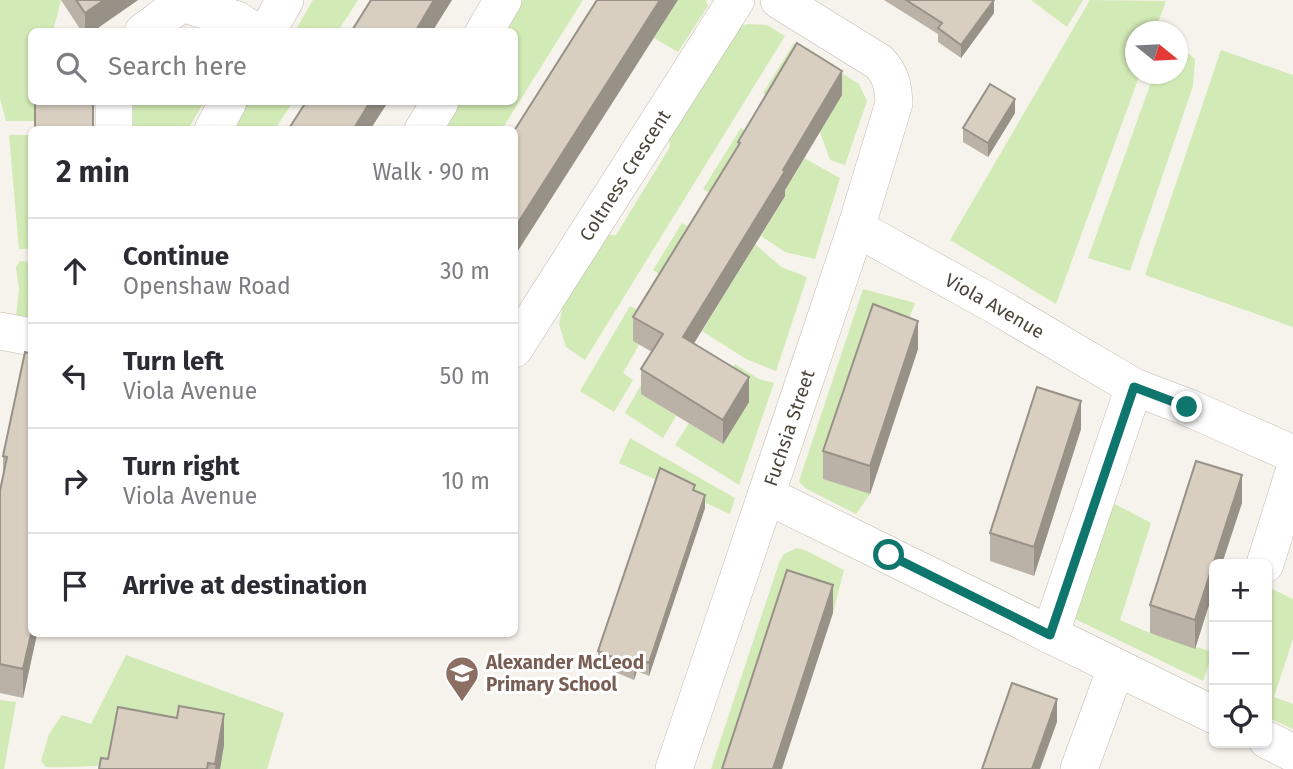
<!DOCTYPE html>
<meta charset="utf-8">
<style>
body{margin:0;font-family:"Fira Sans",sans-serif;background:#f7f7f7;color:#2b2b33}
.controls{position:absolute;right:21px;bottom:21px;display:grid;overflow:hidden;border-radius:10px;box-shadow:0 2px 5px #0004}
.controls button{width:63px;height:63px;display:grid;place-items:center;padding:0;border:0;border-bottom:2px solid #e1e1e2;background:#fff;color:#2b2b33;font:35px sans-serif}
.compass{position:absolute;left:1125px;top:21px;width:63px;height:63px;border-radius:50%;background:#fff;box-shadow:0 2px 5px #0004;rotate:108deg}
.stop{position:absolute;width:21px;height:21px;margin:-16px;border:5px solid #0f766e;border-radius:50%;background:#fff}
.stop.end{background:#0f766e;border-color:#fff;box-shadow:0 2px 7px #0008}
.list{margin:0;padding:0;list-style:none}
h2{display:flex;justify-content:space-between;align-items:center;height:91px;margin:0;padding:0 28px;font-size:30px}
h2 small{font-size:23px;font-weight:400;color:#7c7c81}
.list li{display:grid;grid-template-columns:46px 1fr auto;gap:21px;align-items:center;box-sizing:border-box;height:105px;padding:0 28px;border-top:2px solid #e1e1e2}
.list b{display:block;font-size:26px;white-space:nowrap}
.list p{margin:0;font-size:23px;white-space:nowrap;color:#7c7c81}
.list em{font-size:23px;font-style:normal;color:#7c7c81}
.icon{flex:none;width:38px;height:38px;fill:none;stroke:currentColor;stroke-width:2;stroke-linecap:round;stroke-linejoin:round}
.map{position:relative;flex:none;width:1293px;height:769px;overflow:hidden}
.search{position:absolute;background:#fff;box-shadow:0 2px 5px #0004;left:28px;top:28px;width:490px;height:77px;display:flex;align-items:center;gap:18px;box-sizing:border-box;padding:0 24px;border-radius:10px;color:#7c7c81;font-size:26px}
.panel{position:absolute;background:#fff;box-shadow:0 2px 5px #0004;left:28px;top:126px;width:490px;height:511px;border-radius:10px}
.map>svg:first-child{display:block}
.green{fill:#d2eab5}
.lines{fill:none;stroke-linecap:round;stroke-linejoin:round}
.minor-casing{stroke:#c2bbae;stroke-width:38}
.minor{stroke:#fff;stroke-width:37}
.wall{fill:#bab2a6}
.shaded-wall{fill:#979187}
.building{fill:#d8cfc1;stroke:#979187;stroke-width:2}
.route{stroke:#0f766e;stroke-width:9}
.labels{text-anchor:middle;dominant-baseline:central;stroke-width:6;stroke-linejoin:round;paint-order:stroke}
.street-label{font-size:19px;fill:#4b4439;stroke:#fff}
.education-label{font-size:19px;font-weight:bold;fill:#785e54;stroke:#fff;text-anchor:start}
</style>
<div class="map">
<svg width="1293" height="769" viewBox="0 0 1293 769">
<rect width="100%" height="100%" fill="#f6f3ec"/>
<!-- green -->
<g class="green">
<polygon points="0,0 61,0 53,31 32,32 32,102 35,102 35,106 38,106 39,121 6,121 0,99"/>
<polygon points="313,0 358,0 338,31 295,31"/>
<polygon points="519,0 583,0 502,129 437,130 455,102 514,102 514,32 499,31"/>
<polygon points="678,0 706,0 708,6 678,52 654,38"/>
<polygon points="1031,0 1083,0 1067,27"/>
<polygon points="1090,0 1166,1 1155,31 1136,32 1136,74 1140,74 1056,304 950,240"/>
<polygon points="748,24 767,25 785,36 585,360 566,347 559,324 566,291 601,235 616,235 670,147 668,128 731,27"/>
<polygon points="794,43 859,84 867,101 845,165 830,160 820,132 763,93"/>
<polygon points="1178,45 1195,59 1193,86 1130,271 1088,258 1154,74 1178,74"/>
<polygon points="1221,50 1293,75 1293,327 1145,275"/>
<polygon points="127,102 204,102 188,129 127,130"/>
<polygon points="241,102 293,102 275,129 226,130"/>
<polygon points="741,128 756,137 721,199 703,189"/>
<polygon points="9,135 31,135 31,249 19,249"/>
<polygon points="804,158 840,178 815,259 785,252 761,236 785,196 783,194"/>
<polygon points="682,223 700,233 670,281 653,270"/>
<polygon points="755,244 781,267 807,277 776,371 746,359 702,331"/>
<polygon points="20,261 31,262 31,326 15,326 19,289 16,267"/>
<polygon points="863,289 915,303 900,343 823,478 870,494 856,514 805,488 799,481"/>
<polygon points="630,306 649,317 634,341 639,345 623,373 633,380 614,412 580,391"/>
<polygon points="658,355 641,393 676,416 663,438 625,413"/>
<polygon points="735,364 759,379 774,383 739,485 675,445 689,423 723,444 722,384"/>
<polygon points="630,438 735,498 730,514 619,463"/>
<polygon points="1111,502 1151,523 1120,620 1150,633 1213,652 1203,681 1073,618"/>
<polygon points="797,548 807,551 844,570 833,613 731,769 711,769 779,563 784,554"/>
<polygon points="1272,589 1293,599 1293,639 1274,697 1293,704 1293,729 1267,717 1267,606"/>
<path d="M126,655L284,713L267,769H220L224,745C166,758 106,769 46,767L41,761L49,734L62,715L91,724Z"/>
<polygon points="0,700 16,702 4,769 0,769"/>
</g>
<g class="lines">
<!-- minor casing -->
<g class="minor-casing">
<g id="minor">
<polyline points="143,32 182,3 237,20 255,32"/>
<polyline points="267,32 285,0"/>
<polyline points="484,32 503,0"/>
<polyline points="114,130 114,102"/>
<polyline points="213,130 228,102"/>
<polyline points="423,130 440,102"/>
<path id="s1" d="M856,228L995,305L1134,387L1187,407L1293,454"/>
<polyline points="0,331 32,337"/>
<path id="s2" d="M514,349L736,0"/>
<polyline points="766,495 1214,715"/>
<polyline points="1265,564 1293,475"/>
<polyline points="1050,635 1134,387"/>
<polyline points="1267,740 1293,753"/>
<path id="s3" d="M674,769L856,228L894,103C893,85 891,75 879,62L779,0"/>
<polyline points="1079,769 1116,668"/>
</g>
</g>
<!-- minor -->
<use href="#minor" class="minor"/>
</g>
<!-- wall -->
<g class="wall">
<polygon points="61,0 138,0 92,32 82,32"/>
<polygon points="884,0 994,0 994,13 961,58 938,42 938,34"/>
<polygon points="842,95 785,190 785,196 694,343 749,402 723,444 641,394 641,369 652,352 633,341 633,317 738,147 738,142"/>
<polygon points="1015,113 988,157 963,142 963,128"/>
<polygon points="918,349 870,494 823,479 823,451"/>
<polygon points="25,352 32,634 37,634 23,698 0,693 0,491 3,479 3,456"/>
<polygon points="1081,429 1034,576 990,561 990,533"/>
<polygon points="695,491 705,508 649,676 637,671 634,680 598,665 598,651"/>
<polygon points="1242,503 1214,564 1214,589 1195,649 1150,633 1150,605"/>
<polygon points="224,745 220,769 99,769 108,759"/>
</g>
<!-- shaded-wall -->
<g class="shaded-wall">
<polygon points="104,0 138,0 92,32 85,32 85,13"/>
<polygon points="434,0 452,0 432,32 415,32"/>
<polygon points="660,0 678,0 514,257 514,229"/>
<polygon points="994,0 994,13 961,58 961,45"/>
<polygon points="842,71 842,95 785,190 785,196 683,361 683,337"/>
<polygon points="1015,99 1015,113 988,157 988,143"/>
<polygon points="370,102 388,102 370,130 353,130"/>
<polygon points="918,321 918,349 870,494 870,466"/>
<polygon points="749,377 749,402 723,444 723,420"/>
<polygon points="1081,401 1081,429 1034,576 1034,547"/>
<polygon points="1242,475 1242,503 1222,564 1214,564 1214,589 1195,649 1195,620"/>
<polygon points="705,495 705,508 649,676 649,663"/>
<polygon points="833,585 833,613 782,769 773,769"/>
<polygon points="32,630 32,634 37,634 23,698 23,669"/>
<polygon points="637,658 637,671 634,680 634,666"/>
<polygon points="1057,699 1057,722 1040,769 1032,769"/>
<polygon points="224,714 224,745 220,769 215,769"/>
</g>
<!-- building -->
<g class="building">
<polygon points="76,0 104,0 85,13"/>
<polygon points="371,0 434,0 415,32 351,32"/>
<polygon points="597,0 660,0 514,229 514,131"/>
<polygon points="906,0 994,0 961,45 938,28 942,23"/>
<polygon points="797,43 842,71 783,170 785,171 683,337 749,377 723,420 641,369 663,334 633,317 740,143 738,142"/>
<polygon points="990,84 1015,99 988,143 963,128"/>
<rect x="35" y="102" width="58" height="28"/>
<polygon points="306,102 370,102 353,130 288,130"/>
<polygon points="873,304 918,321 870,466 823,451"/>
<polygon points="25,352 32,354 32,630 23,669 0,664 0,491 7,457 3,456"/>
<polygon points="1037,387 1081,401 1034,547 990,533"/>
<polygon points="1196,461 1242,475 1195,620 1150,605"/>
<polygon points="660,468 695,485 693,490 705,495 649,663 637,658 634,666 598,651"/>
<polygon points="787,570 833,585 773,769 722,769"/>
<polygon points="1012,683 1057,699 1032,769 982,769"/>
<polygon points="179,706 224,714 215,764 208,763 207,769 99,769 101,758 108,759 118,707 177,718"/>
</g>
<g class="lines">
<!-- route -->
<polyline class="route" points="889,555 1050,635 1134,387 1187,407"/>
</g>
<!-- icons -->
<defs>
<g id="school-pin" transform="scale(1.75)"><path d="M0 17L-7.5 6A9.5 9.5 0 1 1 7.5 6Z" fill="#8d6e63" stroke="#fff"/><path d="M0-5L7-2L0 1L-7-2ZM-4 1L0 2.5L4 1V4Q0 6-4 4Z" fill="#fff"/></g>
</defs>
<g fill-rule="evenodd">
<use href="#school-pin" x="462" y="673"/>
</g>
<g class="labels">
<!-- street labels -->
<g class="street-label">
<text stroke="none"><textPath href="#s2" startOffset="206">Coltness Crescent</textPath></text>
<text stroke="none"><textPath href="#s1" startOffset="159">Viola Avenue</textPath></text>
<text stroke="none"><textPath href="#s3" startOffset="360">Fuchsia Street</textPath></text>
</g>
<!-- education labels -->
<g class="education-label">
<text x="486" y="662">Alexander McLeod<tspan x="486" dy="22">Primary School</tspan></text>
</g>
</g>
</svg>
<div class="controls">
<button>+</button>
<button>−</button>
<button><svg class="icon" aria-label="locate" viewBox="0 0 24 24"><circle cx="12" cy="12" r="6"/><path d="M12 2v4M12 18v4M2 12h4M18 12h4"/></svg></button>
</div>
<svg class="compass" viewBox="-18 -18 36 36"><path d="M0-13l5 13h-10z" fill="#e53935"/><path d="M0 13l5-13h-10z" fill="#7c7c81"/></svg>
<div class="stop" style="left:889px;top:555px"></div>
<div class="stop end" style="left:1187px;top:407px"></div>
<div class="search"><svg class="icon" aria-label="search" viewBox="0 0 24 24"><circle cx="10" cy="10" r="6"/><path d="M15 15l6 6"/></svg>Search here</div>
<section class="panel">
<h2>2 min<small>Walk · 90 m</small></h2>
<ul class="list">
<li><svg class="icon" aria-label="ahead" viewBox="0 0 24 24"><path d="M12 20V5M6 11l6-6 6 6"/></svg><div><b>Continue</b><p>Openshaw Road</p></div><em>30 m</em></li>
<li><svg class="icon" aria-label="left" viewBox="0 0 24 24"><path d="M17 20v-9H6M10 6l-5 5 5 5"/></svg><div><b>Turn left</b><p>Viola Avenue</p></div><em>50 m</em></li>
<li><svg class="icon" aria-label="right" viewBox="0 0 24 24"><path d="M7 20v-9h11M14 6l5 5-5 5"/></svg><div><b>Turn right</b><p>Viola Avenue</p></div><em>10 m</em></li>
<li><svg class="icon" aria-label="arrive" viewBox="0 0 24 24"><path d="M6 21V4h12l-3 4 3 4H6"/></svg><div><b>Arrive at destination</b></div></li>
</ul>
</section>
</div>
